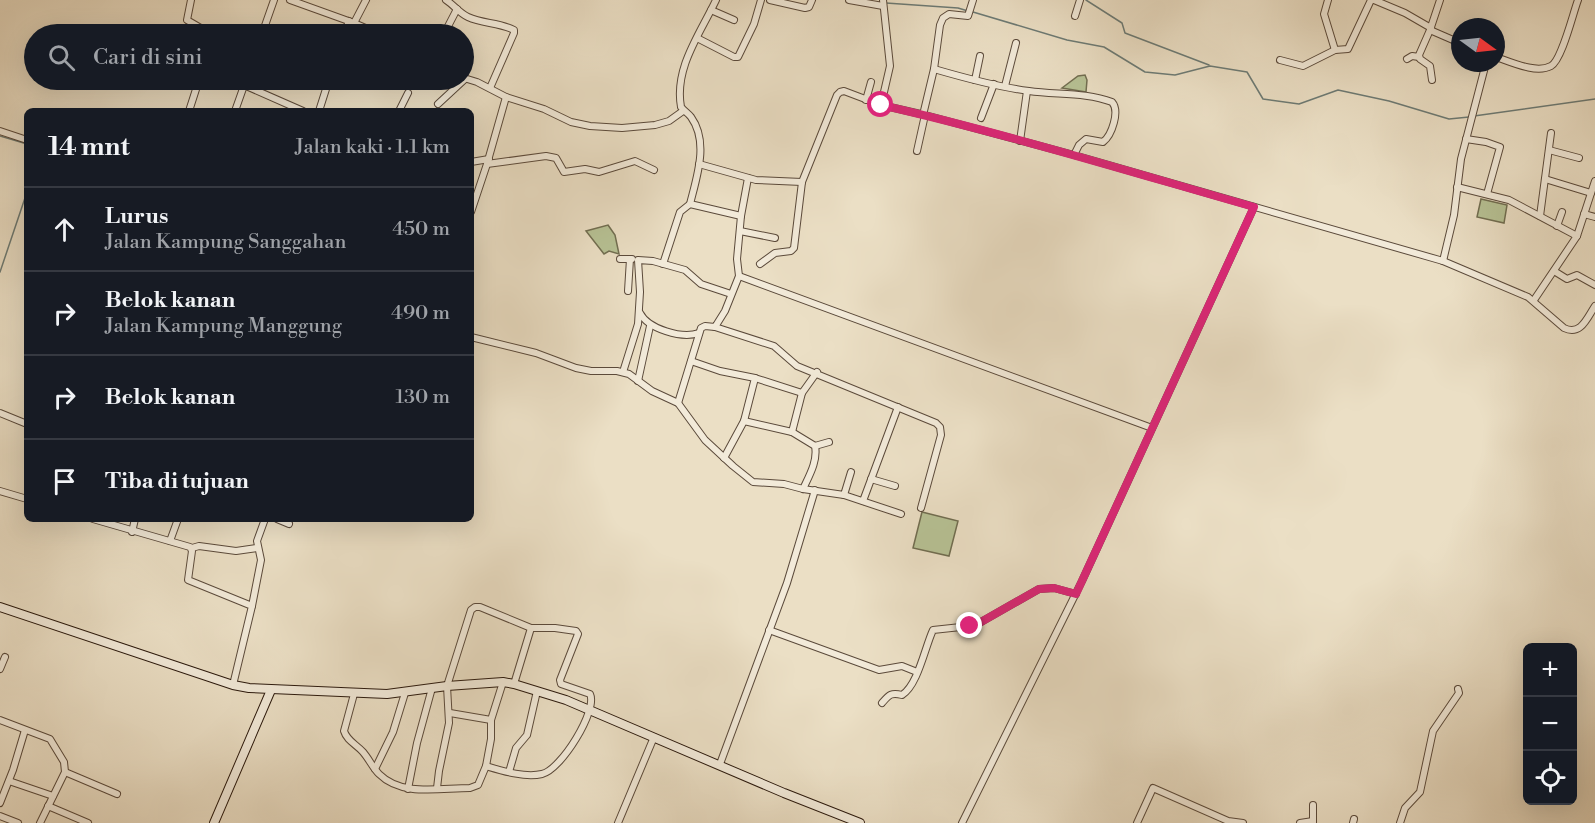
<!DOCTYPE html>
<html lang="id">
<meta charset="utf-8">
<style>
body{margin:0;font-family:"Libre Bodoni",serif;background:#20242c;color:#f1f3f6}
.controls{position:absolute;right:18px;bottom:18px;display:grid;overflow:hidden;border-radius:9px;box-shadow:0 6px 24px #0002}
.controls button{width:54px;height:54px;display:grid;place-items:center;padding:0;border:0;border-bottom:2px solid #363941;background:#171b24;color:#f1f3f6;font:30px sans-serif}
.compass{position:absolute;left:1451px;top:18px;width:54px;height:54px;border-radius:50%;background:#171b24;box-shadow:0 6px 24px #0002;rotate:105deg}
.stop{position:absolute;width:18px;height:18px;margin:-14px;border:4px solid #db2777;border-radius:50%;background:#fff}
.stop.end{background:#db2777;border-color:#fff;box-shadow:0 2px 6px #0008}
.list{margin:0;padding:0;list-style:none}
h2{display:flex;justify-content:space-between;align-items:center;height:78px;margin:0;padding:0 24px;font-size:26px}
h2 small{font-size:20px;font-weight:400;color:#9ea1a6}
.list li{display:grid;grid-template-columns:39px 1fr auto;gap:18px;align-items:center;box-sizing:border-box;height:84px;padding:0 24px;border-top:2px solid #363941}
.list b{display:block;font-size:22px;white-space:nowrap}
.list p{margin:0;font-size:20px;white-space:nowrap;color:#9ea1a6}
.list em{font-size:20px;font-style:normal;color:#9ea1a6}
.icon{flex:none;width:33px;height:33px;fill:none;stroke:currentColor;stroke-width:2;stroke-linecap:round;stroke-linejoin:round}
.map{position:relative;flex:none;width:1595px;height:823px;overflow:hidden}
.search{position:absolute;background:#171b24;box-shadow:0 6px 24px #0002;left:24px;top:24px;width:450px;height:66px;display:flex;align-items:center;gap:15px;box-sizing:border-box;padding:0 21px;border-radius:33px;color:#9ea1a6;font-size:22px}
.panel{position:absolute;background:#171b24;box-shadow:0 6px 24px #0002;left:24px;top:108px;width:450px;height:414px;border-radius:9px}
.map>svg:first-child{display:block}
.green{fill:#b7c295;stroke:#716e51;stroke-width:1.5}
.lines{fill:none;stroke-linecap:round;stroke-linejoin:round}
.stream{stroke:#6d7b75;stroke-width:1.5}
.street-casing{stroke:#5b4a3b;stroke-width:8}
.secondary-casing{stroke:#2b190d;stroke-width:10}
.street{stroke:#f2ead9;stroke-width:6}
.secondary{stroke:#f2ead9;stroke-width:8}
.route{stroke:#db2777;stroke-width:8}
</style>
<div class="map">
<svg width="1595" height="823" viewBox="0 0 1595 823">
<rect width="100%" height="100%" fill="#ebdfc5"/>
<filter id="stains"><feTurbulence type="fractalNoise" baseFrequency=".00333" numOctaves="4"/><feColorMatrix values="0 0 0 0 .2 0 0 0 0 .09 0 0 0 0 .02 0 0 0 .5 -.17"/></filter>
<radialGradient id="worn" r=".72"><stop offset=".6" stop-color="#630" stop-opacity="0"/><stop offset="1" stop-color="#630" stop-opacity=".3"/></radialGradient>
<!-- green -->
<g class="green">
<polygon points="1085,75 1087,80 1086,92 1062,88 1078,76"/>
<polygon points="1481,199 1507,205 1504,223 1477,217"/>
<polygon points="608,225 615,235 619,254 609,251 604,254 586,231"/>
<polygon points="922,512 958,521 949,556 913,548"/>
</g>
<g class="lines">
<!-- stream -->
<g class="stream">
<polyline points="1086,0 1122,23 1125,33 1209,65"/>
<polyline points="886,3 958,8 968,11"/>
<polyline points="973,12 1067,40 1104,47 1145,72 1175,75 1210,66 1247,72 1263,99 1299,104 1338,90 1389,101 1449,119 1469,117"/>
<polyline points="1474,116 1595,99"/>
<polyline points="0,136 27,144"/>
<polyline points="0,272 27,192"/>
</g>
<!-- street casing -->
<g class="street-casing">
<g id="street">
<polyline points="191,0 187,20 211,34"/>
<polyline points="290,0 354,23 379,34"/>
<path d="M446,0C454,5 459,13 468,17C483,24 498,22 514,30V33L490,88"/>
<path d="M716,0C700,34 674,68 681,107C684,111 688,113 691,117C709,142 697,176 690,204L741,216"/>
<polyline points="770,0 805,8 809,7 812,0"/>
<polyline points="849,0 883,6"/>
<polyline points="1328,0 1324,14 1335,50"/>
<polyline points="1374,0 1405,13 1431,28"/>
<polyline points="1440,0 1430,30 1460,43"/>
<polyline points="711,10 734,20"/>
<polyline points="1075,16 1080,0"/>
<polyline points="354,23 366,0"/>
<polyline points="1430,30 1419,55 1420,59 1430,66 1432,80"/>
<polyline points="262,34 274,0"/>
<polyline points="344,34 349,21"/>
<polyline points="444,34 457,9"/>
<polyline points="697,38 734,57 738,57 754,24 761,0"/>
<path d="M1496,57C1511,62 1536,74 1551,66C1562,60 1573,13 1578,0"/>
<polyline points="1407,59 1412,56 1419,57"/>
<polyline points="1280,60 1303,66 1335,50 1348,49 1371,0"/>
<path d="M934,69C965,78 997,87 1029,91C1056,95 1086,92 1112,102C1120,111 1112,135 1103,142L1086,139L1079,145L1074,155"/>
<polyline points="464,78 477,82 506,97 544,109 571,122 590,126 622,128 655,125 669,121 683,111"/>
<polyline points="226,80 244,85 303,111"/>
<polyline points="975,80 980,56"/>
<polyline points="1005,86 1016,43"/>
<polyline points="866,100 871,82"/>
<polyline points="438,104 465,79"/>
<polyline points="881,105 890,66 883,0"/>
<polyline points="189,111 199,80"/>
<polyline points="235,111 246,80"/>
<polyline points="319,111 326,89 326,80"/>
<polyline points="399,111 408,93"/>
<polyline points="923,115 934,69 940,25 943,18 949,14 968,16 973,0"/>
<polyline points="981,118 994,84"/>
<polyline points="0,131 27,140"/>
<polyline points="1466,139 1486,142 1500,147 1487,194"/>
<polyline points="1020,141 1027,91"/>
<polyline points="1549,150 1579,158"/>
<polyline points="917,151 925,115"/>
<polyline points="471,162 489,159"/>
<polyline points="487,164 546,156 556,158 564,172 585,169 599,172 635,161 654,170"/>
<polyline points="699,164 756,180 802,182"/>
<polyline points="1545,179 1591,193"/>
<polyline points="1457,187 1509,200 1577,236"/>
<polyline points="471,212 487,164 506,97"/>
<polyline points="1584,214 1595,217"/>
<polyline points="1540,216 1551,133"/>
<polyline points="1557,226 1562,212"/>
<polyline points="740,231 775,238"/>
<polyline points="620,259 632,259"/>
<polyline points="1443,261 1454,215 1461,159 1486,63"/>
<polyline points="663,264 680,212 690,204"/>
<path d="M760,264L775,253L791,251L794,248L802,182L837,95L840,92L844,91L881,105L925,115L1074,155L1443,261L1528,297L1564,328C1581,336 1587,318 1595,306"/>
<polyline points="1554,271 1567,279 1577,275 1595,285"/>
<polyline points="739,276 1152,428"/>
<polyline points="628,291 630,259"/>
<polyline points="1534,300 1577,236 1595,181"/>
<path d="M640,313C648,329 682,339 699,333"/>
<polyline points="715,327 774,346 797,366 936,423 940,427 941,435 921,508"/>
<polyline points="471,337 536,353 576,368 591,371 617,371 629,374 652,391 678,403 705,440 733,466 753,482 784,484 803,489 844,495 851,472"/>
<polyline points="691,361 720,371 755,378 744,421 724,458"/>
<polyline points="623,372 638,324 640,292 638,260 653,261 685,270 701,284 731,294"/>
<polyline points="755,378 802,393 817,372"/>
<polyline points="638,381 650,326"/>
<polyline points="678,403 701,328 705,326 715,327 725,311 739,276 737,259 741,216 748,178"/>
<polyline points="0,413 27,424"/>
<path d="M744,421L792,432L815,446C818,461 809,476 803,489"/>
<polyline points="792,432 802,393"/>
<polyline points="815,446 829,442"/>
<polyline points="871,479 895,486"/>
<polyline points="0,491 27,499"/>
<polyline points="844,495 901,514"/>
<polyline points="863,501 898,407"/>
<polyline points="93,519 190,547 192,551 188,580 252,606 233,685"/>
<polyline points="277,519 289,524"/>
<polyline points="132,532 135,519"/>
<polyline points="170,541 178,519"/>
<polyline points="192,548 199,546 236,551 257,548"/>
<polyline points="252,606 261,560 257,541 265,519"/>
<polyline points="769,630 879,670 902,666 917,672"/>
<polyline points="0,669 5,657"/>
<polyline points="514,684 531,628"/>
<path d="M354,694L344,731C347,741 356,744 363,752C369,759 373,768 379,774C402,797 440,788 470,788L478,785L486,766L491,739V720L503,682"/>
<path d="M882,703C889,695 891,692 902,695C918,685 925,647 933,630L970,626L981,622L1039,589L1054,588L1076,594"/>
<polyline points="450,713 491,720"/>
<polyline points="0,720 50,739 64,762 65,772 40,823"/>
<polyline points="720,764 787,583 815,490"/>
<polyline points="375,769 393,732 405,693"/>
<polyline points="65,772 117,794"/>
<polyline points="509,772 516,748 527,735 537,691"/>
<polyline points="9,781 53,796"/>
<path d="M437,788L439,771L449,723L447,686L471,610L475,607H480L531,628H555L576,631L578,634L560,680L561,684L590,694C598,710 561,770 542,774C525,778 503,771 486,766"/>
<polyline points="408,789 417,743 432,688"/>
<polyline points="0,803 13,770 25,730"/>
<polyline points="1313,805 1313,823"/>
<polyline points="48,806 88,823"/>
<polyline points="0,816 18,823"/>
<polyline points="618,823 654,737"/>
<polyline points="962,823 1082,581 1254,207"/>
<polyline points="1137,823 1153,788 1228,821 1243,823"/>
<polyline points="1300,823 1313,821"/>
<polyline points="1353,823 1354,819"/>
<polyline points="1400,823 1405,808 1420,792 1433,731 1459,693 1458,689"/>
</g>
</g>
<!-- secondary casing -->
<g class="secondary-casing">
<g id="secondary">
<polyline points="0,607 233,685 249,688 387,694 447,686 503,682 514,684 566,700 784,793 860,823"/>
<polyline points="214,823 271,690"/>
</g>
</g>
<!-- street -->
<use href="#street" class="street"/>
<!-- secondary -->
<use href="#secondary" class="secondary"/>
</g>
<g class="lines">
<!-- route -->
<path class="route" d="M881,105C1007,134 1131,172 1254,207L1076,594L1054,588L1039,589L981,622L970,626"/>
</g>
<rect width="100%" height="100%" filter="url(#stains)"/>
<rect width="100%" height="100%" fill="url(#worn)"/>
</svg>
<div class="controls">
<button>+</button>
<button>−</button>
<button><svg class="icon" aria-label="locate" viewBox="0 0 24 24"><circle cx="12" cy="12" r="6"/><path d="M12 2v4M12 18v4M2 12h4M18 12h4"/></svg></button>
</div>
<svg class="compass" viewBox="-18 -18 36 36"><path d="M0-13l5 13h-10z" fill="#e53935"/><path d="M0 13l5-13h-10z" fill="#9ea1a6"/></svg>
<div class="stop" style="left:881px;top:105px"></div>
<div class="stop end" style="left:970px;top:626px"></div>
<div class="search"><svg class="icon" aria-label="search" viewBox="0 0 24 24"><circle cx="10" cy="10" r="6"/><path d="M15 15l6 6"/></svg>Cari di sini</div>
<section class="panel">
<h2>14 mnt<small>Jalan kaki · 1.1 km</small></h2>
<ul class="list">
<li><svg class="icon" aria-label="ahead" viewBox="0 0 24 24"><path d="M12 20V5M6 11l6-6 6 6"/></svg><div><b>Lurus</b><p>Jalan Kampung Sanggahan</p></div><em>450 m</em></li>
<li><svg class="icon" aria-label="right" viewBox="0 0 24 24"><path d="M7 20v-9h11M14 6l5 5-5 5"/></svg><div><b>Belok kanan</b><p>Jalan Kampung Manggung</p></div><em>490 m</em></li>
<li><svg class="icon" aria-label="right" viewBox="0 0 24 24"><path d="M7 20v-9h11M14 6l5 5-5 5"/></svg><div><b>Belok kanan</b></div><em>130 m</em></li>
<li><svg class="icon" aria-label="arrive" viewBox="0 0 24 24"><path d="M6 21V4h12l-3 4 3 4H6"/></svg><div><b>Tiba di tujuan</b></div></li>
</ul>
</section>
</div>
